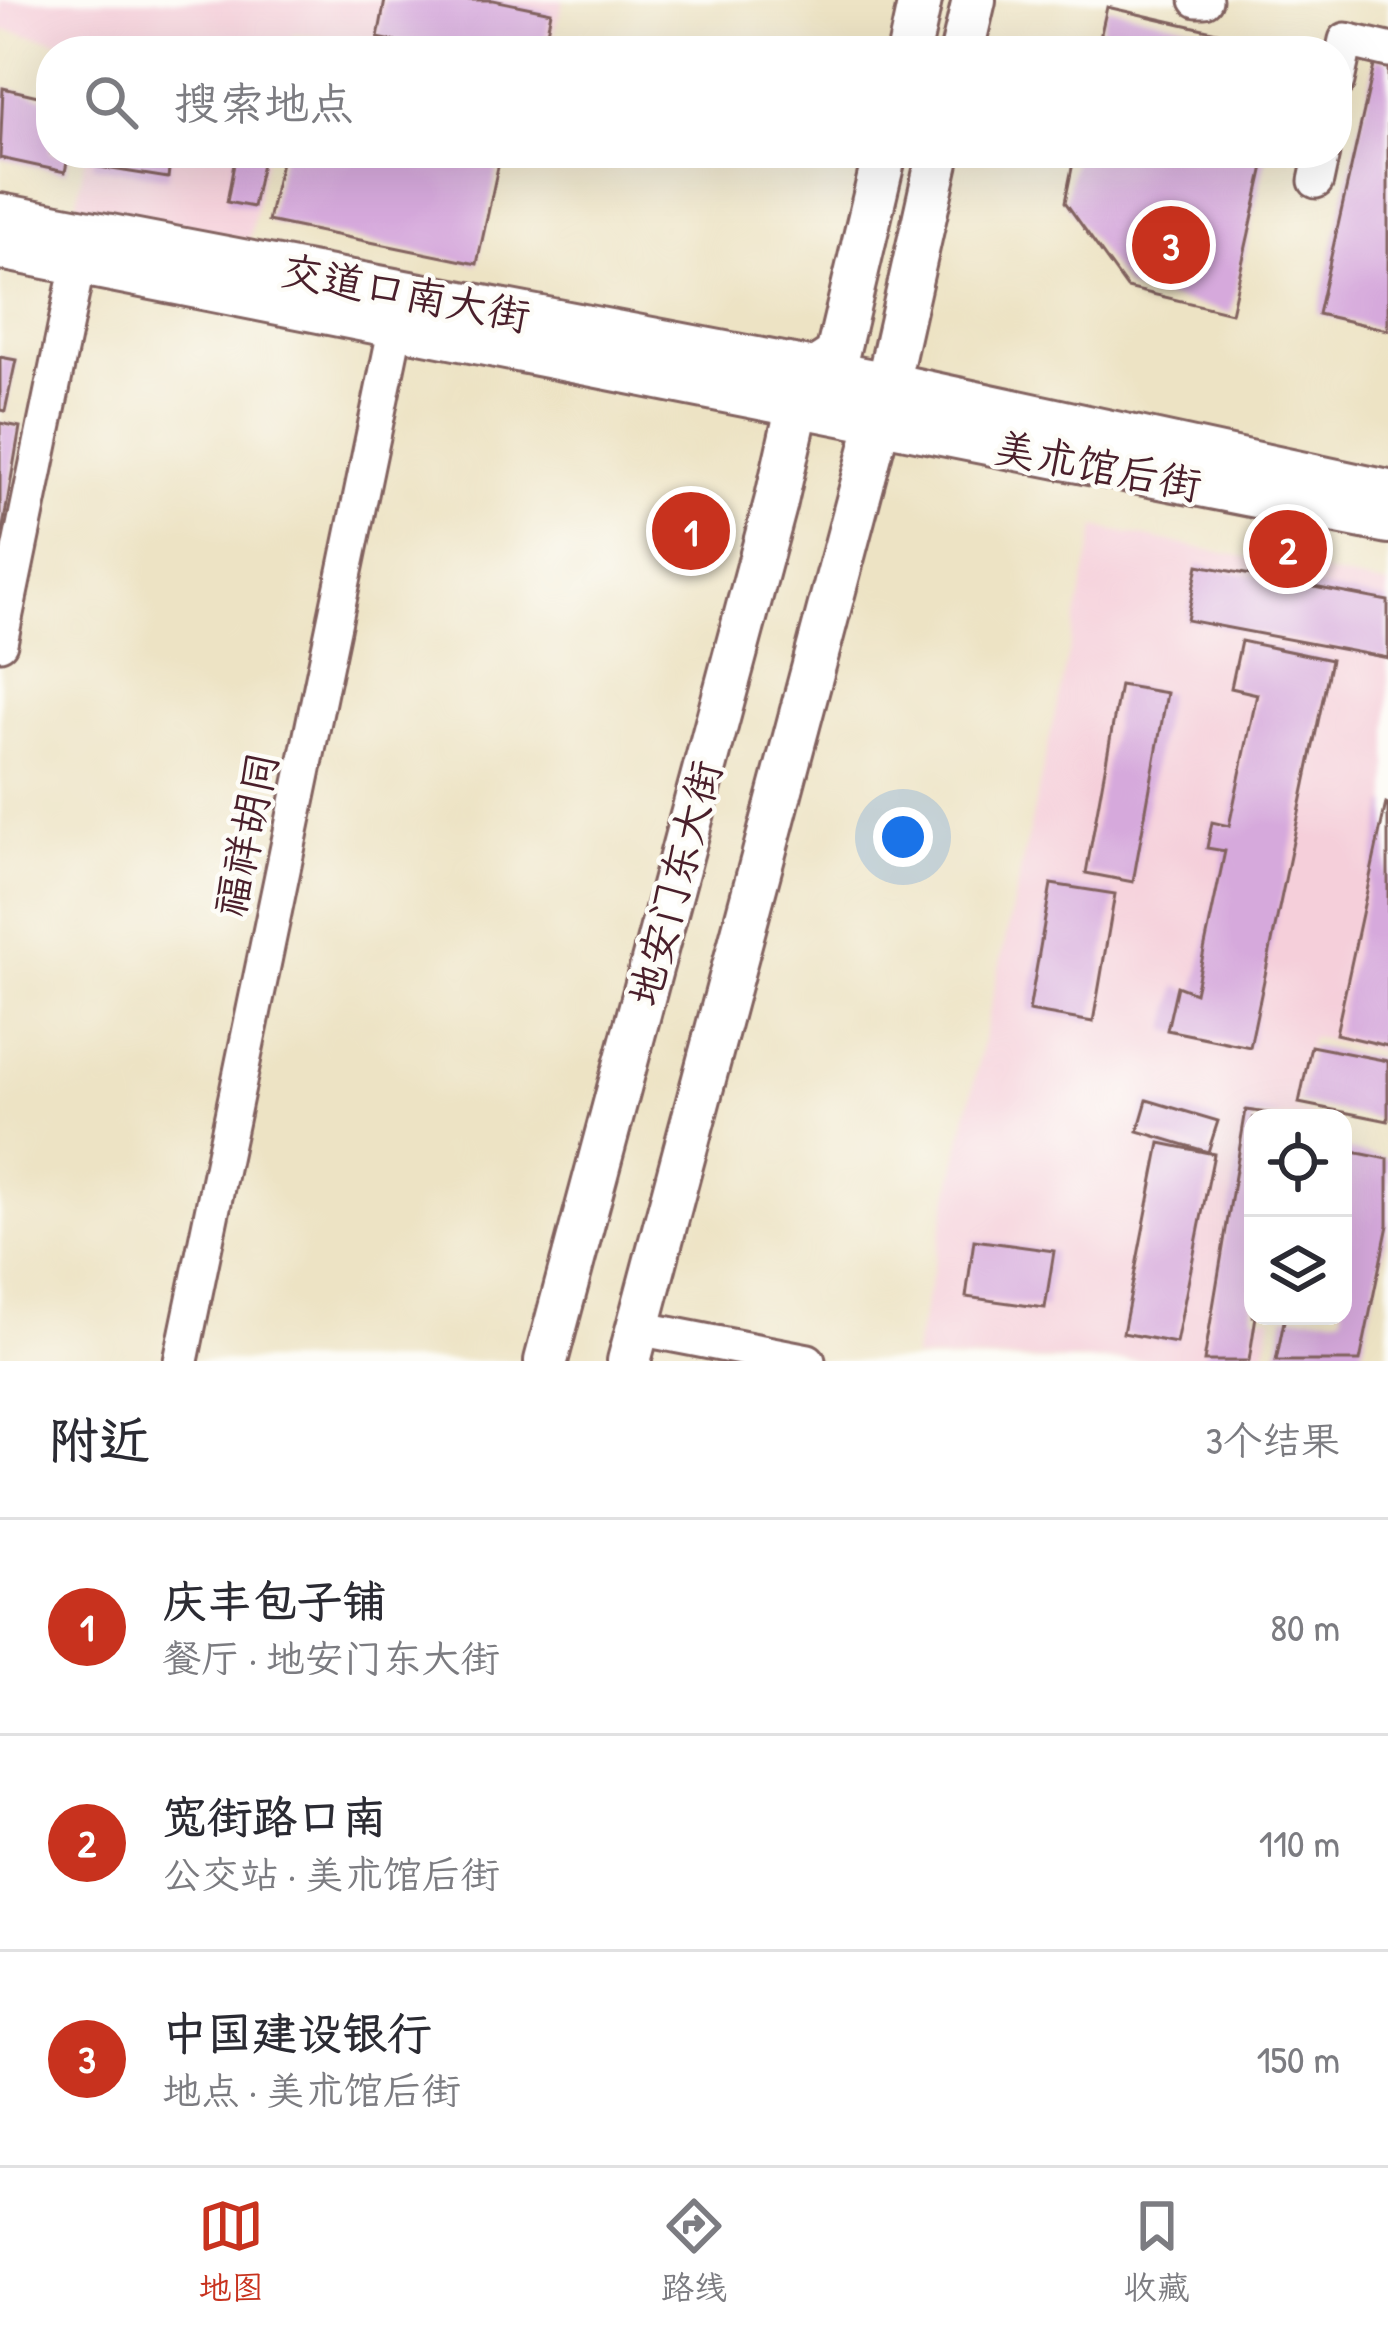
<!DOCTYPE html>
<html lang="zh">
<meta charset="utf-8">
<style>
body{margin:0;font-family:"Patrick Hand","LXGW WenKai TC",sans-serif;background:#f2f2f3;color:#2b2b33}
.controls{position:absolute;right:36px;bottom:36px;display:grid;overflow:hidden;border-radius:24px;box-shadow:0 12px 48px #0002}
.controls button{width:108px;height:108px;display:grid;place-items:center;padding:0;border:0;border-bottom:3px solid #e1e1e2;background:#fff;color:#2b2b33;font:60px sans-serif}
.you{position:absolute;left:903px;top:837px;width:42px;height:42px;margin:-30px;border:9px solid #fff;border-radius:50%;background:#1a73e8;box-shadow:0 0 0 18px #1a73e833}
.badge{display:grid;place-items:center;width:78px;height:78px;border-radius:50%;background:#c8321e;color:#fff;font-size:39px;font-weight:700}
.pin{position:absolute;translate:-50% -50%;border:6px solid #fff;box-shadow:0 3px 12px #0006}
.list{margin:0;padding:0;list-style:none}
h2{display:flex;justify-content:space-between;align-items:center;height:156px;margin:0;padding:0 48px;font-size:51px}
h2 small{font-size:39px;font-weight:400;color:#7c7c81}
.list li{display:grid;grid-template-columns:78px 1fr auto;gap:36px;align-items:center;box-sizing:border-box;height:216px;padding:0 48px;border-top:3px solid #e1e1e2}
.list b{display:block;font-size:45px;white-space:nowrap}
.list p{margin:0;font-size:39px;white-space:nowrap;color:#7c7c81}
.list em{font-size:39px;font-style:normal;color:#7c7c81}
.icon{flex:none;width:66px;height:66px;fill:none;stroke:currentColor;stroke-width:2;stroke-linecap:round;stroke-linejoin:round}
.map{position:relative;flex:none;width:1388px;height:1361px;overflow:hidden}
.search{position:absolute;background:#fff;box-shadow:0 12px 48px #0002;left:36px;right:36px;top:36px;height:132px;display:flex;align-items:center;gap:30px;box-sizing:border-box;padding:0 42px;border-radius:48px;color:#7c7c81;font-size:45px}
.sheet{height:804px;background:#fff}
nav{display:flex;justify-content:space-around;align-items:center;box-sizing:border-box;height:168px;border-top:3px solid #e1e1e2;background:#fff;font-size:33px;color:#7c7c81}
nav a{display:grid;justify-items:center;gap:6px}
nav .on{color:#c8321e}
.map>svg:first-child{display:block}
.built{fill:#f5cfda}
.building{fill:#d6a9dc}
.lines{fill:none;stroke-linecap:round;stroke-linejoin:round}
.minor-casing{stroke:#836461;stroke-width:39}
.major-casing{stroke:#836461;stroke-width:48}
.minor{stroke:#fff;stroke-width:33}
.major{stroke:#fff;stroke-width:42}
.labels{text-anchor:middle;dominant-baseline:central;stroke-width:9;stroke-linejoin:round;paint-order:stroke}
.street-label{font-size:42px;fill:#4a1f2b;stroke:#fdfcf7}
</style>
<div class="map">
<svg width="1388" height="1361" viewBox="0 0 1388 1361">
<rect width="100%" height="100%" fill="#fdfcf7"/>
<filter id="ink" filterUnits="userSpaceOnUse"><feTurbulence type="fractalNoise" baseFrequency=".00833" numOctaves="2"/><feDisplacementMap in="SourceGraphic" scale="24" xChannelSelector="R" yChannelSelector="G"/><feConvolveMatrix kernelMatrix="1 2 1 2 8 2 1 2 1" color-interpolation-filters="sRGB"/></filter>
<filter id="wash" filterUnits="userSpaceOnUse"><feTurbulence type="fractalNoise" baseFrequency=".004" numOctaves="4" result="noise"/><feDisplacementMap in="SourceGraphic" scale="48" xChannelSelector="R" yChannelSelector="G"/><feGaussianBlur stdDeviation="2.7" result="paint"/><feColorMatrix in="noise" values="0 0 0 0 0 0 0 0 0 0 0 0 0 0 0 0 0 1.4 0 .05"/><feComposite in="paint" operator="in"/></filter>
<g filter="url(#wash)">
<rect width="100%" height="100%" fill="#ede3c4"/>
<!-- built -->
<g class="built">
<polygon points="0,0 564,0 548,51 394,51 294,33 289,51 105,51 0,29"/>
<polygon points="86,153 267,153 249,241 76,206"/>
<polygon points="1096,527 1388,586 1388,1054 1311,1037 1296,1110 1312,1115 1312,1118 1253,1118 1253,1316 1272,1316 1263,1361 913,1359"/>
</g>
<g id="blocks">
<!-- building -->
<g class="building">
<polygon points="385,0 493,0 551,12 543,51 442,51 378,38"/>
<polygon points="1107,7 1291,49 1291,51 1097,51"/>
<polygon points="1376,57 1388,60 1388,330 1318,314"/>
<polygon points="3,88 51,99 51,153 69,153 65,172 0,158"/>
<polygon points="95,153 171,153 168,178 93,166"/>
<polygon points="236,153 264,153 253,207 227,202"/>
<polygon points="283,153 501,153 477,264 268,221"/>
<polygon points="1075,153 1267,153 1231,313 1127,288 1065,202"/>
<polygon points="0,357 16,360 5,411 0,410"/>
<polygon points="0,423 20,427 2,533 0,533"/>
<polygon points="1198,565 1388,601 1388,658 1187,620"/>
<polygon points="1241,641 1331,660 1250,1047 1167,1030 1177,986 1195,993 1225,851 1207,848 1212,822 1229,826 1257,694 1231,688"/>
<polygon points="1120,685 1167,693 1133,882 1086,873"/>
<polygon points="1386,803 1388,804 1388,1046 1336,1034"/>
<polygon points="1051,884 1115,894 1093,1022 1029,1011"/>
<polygon points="1311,1046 1388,1061 1388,1121 1299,1103"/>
<polygon points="1147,1100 1218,1121 1208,1152 1138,1131"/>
<polygon points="1246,1110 1283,1115 1253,1118 1253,1316 1256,1316 1249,1361 1204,1361"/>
<polygon points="1160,1143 1214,1154 1176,1343 1123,1333"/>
<polygon points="1343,1150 1388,1159 1388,1225 1360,1361 1276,1361 1285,1316 1343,1316"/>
<polygon points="974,1240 1054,1251 1045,1308 966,1297"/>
</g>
</g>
</g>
<g filter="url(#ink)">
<use href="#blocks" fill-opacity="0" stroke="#836461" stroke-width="3"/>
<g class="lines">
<!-- minor casing -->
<g class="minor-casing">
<g id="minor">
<polyline points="1197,0 1205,0"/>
<polyline points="1337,81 1346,40 1388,50"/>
<polyline points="1316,181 1322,153"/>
<polyline points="0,643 78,264"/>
<polyline points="638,1328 808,1361"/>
<polyline points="181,1361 396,326"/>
</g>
</g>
<!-- major casing -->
<g class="major-casing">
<g id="major">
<polyline points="909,51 920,0"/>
<polyline points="962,51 974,0"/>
<polyline points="0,215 888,384 1388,492"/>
<polyline points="0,248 1388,522"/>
<polyline points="811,372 837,355 885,153"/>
<polyline points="546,1361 776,502 798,404 809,378"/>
<polyline points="629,1361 879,421 939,153"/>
</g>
</g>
<!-- minor -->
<use href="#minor" class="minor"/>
<!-- major -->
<use href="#major" class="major"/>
</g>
</g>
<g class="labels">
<!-- street labels -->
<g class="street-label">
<text transform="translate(406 292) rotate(11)">交道口南大街</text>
<text transform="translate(1098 465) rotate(11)">美术馆后街</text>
<text transform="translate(245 834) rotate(-78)">福祥胡同</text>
<text transform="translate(674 883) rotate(-75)">地安门东大街</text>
</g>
</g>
</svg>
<div class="controls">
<button><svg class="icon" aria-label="locate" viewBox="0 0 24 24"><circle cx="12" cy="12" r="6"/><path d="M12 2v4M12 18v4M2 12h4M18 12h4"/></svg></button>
<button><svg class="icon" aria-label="layers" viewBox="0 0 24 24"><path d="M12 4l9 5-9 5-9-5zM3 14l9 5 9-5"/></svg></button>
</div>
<div class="you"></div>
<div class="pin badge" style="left:691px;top:531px">1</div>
<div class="pin badge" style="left:1288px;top:549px">2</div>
<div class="pin badge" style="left:1171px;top:245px">3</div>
<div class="search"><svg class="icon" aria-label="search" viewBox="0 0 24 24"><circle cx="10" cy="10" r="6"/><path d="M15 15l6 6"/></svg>搜索地点</div>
</div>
<section class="sheet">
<h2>附近<small>3个结果</small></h2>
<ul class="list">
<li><span class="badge">1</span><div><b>庆丰包子铺</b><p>餐厅 · 地安门东大街</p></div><em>80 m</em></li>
<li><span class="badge">2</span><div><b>宽街路口南</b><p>公交站 · 美术馆后街</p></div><em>110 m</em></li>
<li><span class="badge">3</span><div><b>中国建设银行</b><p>地点 · 美术馆后街</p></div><em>150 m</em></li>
</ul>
</section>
<nav>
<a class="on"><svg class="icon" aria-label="map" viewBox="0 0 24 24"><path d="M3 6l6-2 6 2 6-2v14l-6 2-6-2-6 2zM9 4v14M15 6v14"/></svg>地图</a>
<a><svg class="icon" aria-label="directions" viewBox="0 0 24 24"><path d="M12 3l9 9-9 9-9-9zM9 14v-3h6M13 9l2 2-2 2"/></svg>路线</a>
<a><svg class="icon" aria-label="saved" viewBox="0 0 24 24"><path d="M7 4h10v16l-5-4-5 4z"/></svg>收藏</a>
</nav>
